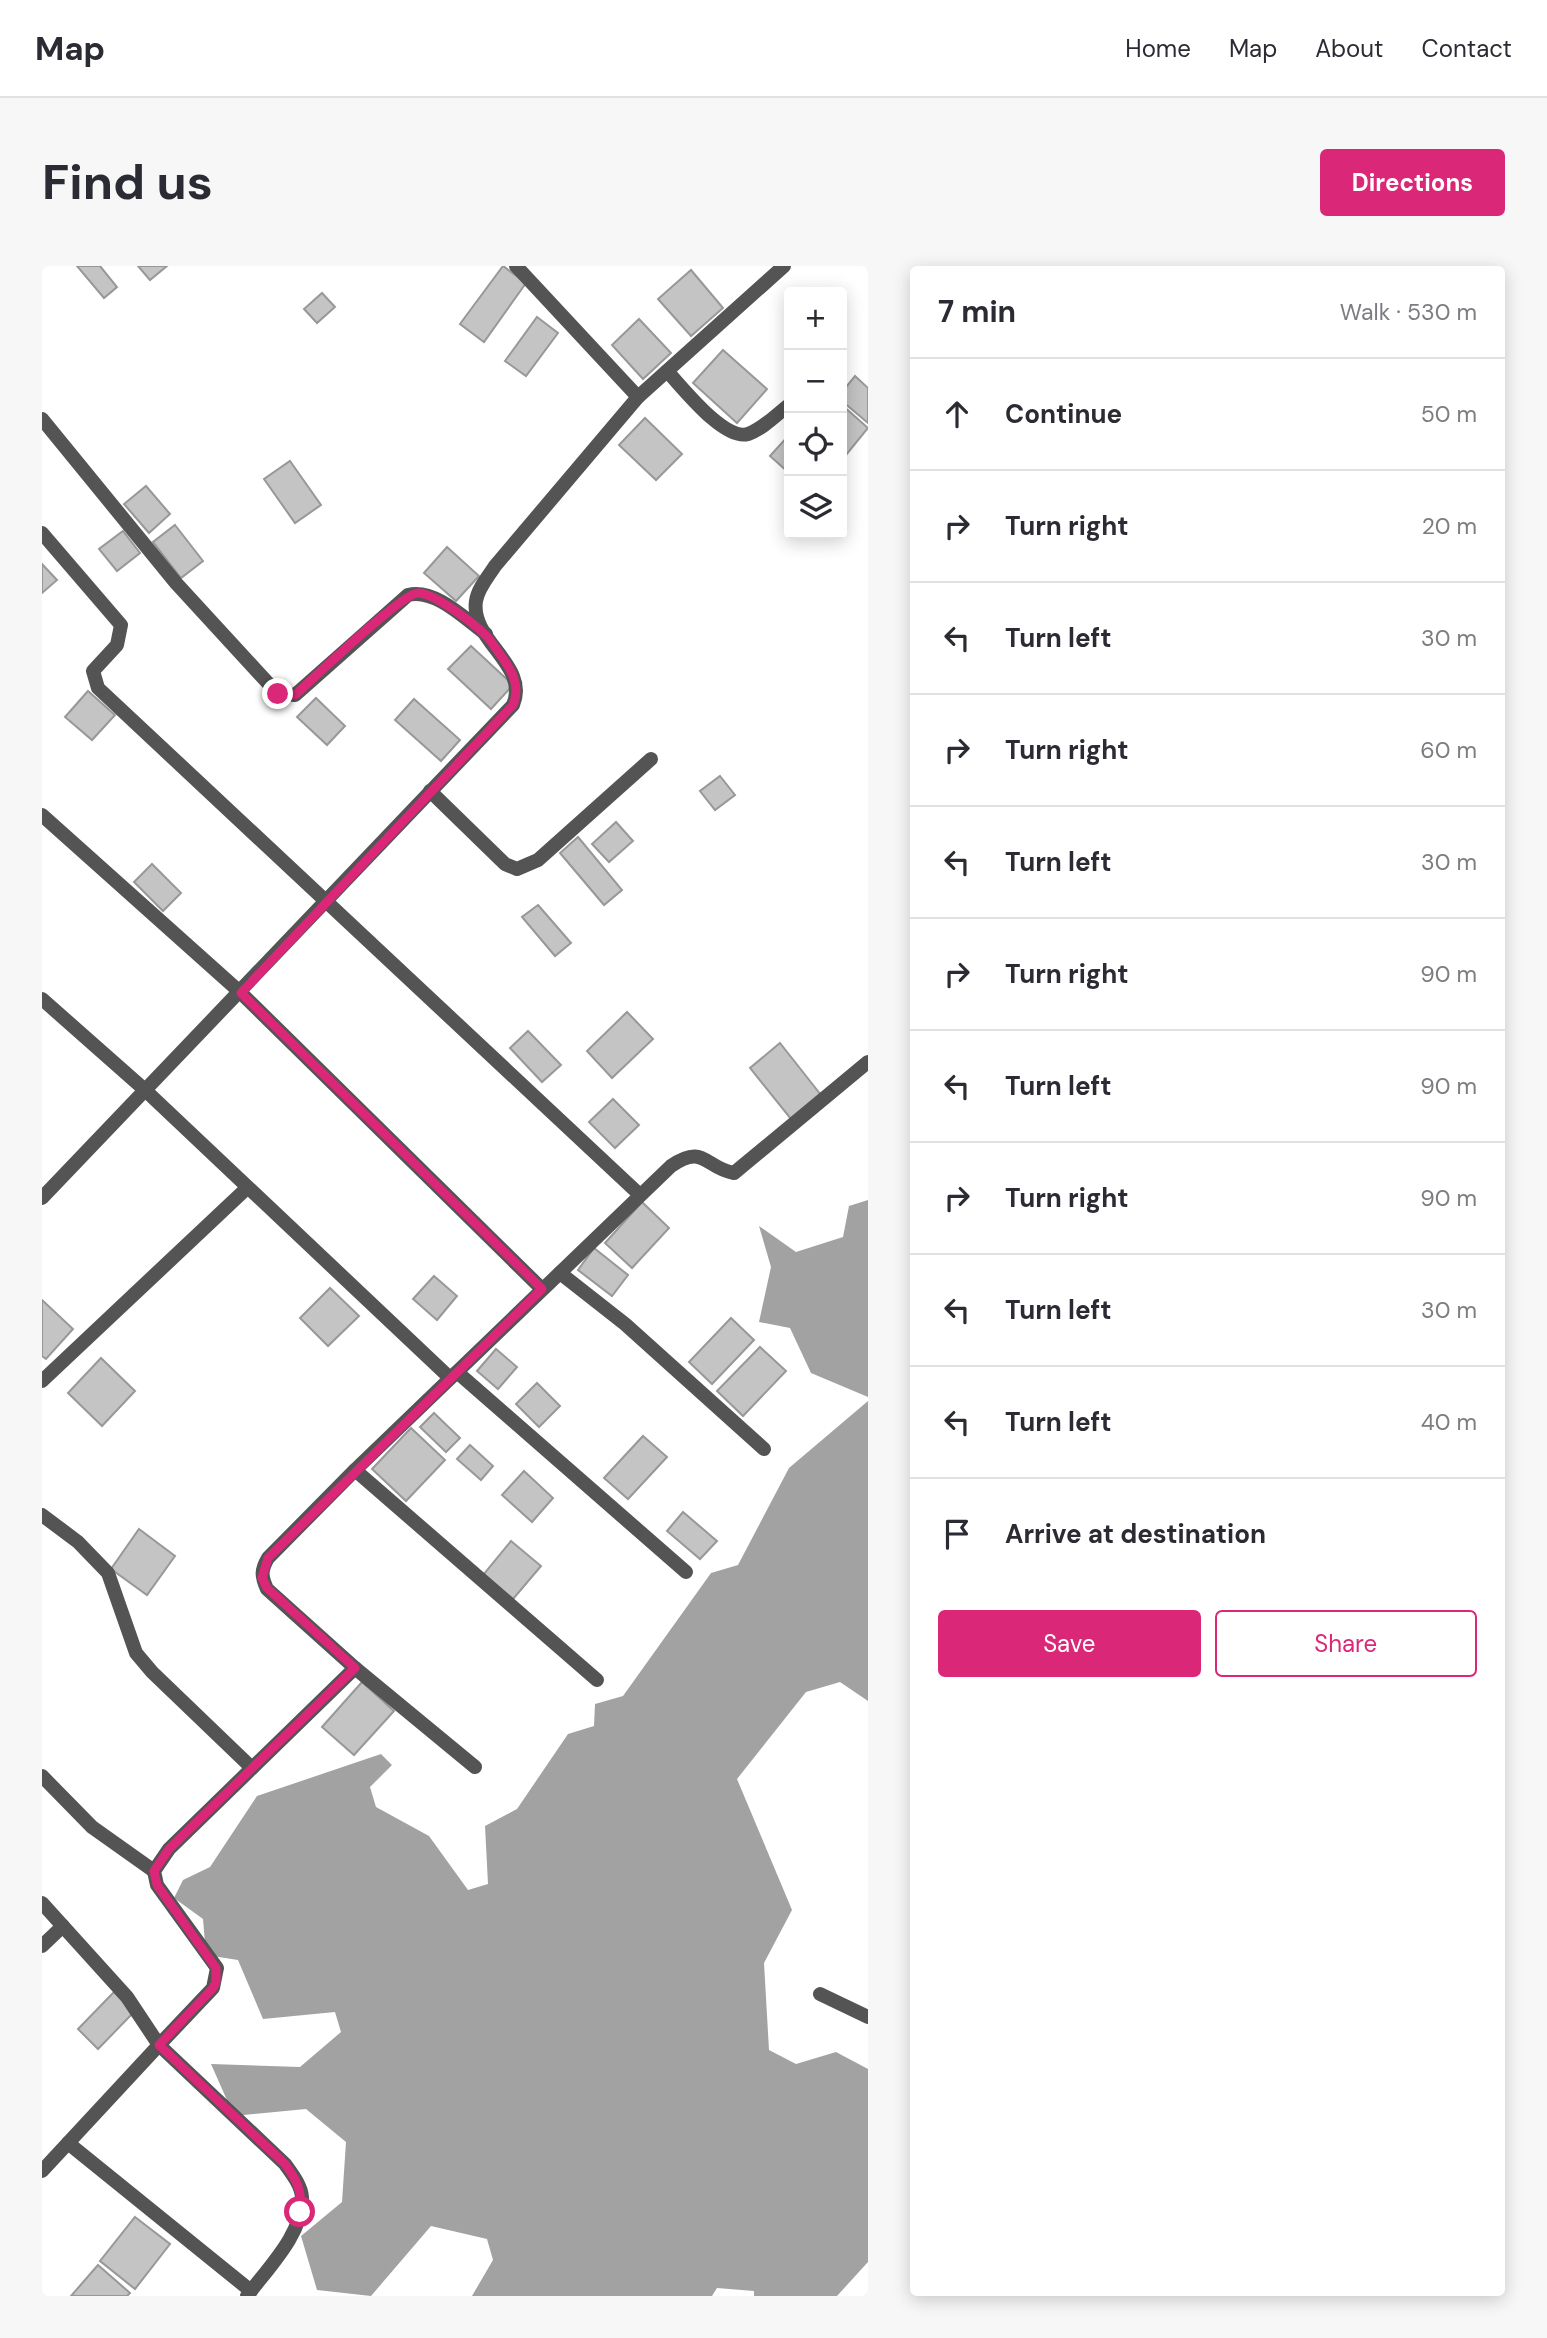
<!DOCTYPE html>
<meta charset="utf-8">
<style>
body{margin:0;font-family:"DM Sans",sans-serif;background:#f7f7f7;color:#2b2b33}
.controls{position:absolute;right:21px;top:21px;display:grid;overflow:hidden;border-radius:7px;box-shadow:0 4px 18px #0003}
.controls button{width:63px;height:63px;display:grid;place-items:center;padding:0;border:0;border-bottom:2px solid #e1e1e2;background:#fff;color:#2b2b33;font:35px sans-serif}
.stop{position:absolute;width:21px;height:21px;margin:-16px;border:5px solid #db2777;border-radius:50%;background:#fff}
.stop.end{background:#db2777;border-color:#fff;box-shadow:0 2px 7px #0008}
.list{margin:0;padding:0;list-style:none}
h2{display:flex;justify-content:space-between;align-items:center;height:91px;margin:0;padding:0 28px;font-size:30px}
h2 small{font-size:23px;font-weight:400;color:#7c7c81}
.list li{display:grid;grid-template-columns:46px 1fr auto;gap:21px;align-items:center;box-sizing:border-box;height:112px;padding:0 28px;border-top:2px solid #e1e1e2}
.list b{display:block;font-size:26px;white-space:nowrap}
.list em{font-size:23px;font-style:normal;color:#7c7c81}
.actions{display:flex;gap:14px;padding:21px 28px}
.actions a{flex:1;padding:16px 0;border:2px solid #db2777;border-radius:7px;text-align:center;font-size:24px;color:#db2777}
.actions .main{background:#db2777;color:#fff}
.icon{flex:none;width:38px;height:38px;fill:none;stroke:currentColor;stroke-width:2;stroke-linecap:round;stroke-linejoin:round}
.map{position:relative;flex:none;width:826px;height:2030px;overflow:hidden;border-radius:7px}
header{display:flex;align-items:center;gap:42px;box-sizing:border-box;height:98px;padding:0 35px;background:#fff;border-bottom:2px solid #e1e1e2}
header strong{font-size:33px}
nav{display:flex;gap:38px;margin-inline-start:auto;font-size:24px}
.intro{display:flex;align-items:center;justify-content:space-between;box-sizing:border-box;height:168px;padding:0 42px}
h1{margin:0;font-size:49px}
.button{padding:18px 32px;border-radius:7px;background:#db2777;color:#fff;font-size:24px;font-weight:700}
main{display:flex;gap:42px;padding:0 42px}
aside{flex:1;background:#fff;border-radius:7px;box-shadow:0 4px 18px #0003}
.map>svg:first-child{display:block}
.water{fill:#a2a2a2}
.building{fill:#c4c4c4;stroke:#989898;stroke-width:2}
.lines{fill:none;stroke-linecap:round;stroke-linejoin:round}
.minor{stroke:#545454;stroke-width:14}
.tertiary{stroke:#545454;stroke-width:14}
.route{stroke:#db2777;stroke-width:9}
</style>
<header>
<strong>Map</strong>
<nav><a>Home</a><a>Map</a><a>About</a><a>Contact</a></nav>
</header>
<div class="intro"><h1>Find us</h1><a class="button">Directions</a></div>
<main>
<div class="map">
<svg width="826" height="2030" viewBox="0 0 826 2030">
<rect width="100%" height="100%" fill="#fff"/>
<!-- water -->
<g class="water">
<polygon points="826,934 826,1131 769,1107 748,1062 717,1056 729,1001 717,960 754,986 801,971 807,940"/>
<polygon points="826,1135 826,1435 798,1416 764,1426 695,1513 750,1644 722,1697 727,1784 754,1798 794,1786 826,1803 826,1996 795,2030 712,2030 712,2025 675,2022 670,2030 430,2030 451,1994 445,1973 389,1960 329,2030 275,2024 259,1970 300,1936 304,1876 264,1843 192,1850 169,1798 258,1801 299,1766 293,1746 221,1753 196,1694 164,1689 161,1653 132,1632 141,1614 168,1601 215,1530 339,1488 350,1499 328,1521 334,1541 387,1570 426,1624 446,1618 443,1560 475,1543 526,1468 552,1460 553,1438 581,1430 669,1307 696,1299 747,1202"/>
</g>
<!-- building -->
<g class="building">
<polygon points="35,0 58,0 75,21 62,32"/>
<polygon points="96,0 125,0 108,14"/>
<polygon points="461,0 484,17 442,76 418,58"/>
<polygon points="649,4 681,42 649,70 616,33"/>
<polygon points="280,27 293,41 275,57 262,43"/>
<polygon points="495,51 516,67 484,110 463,95"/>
<polygon points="597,53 629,87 601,113 570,79"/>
<polygon points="681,84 725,123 695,157 651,117"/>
<polygon points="813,110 826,122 826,157 800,135 800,126"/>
<polygon points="800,139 826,162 804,189 800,185"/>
<polygon points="603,152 640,188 614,214 577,179"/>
<polygon points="747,169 747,207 728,190"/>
<polygon points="248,195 279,239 253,257 222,213"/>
<polygon points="104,220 128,248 107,267 82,238"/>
<polygon points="133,259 161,295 139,312 111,276"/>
<polygon points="81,265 98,287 75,305 57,283"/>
<polygon points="405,281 437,310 414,335 382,307"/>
<polygon points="0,298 15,314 0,327"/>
<polygon points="429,380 471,419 449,443 406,403"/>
<polygon points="46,425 73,449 50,474 23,451"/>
<polygon points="274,432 303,460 285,479 255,451"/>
<polygon points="372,433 418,474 399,495 353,454"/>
<polygon points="678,510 693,529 673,544 658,525"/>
<polygon points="574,556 591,575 567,596 550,578"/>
<polygon points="536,571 580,624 562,639 518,587"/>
<polygon points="110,598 139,627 121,645 92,616"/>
<polygon points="496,639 529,677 513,690 480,651"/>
<polygon points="585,746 611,773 570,812 545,785"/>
<polygon points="486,765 519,799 500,816 468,782"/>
<polygon points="738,777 779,829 749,853 708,802"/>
<polygon points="571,833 597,859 573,882 547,856"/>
<polygon points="600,936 627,962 590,1002 563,977"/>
<polygon points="552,982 586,1009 570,1030 536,1004"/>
<polygon points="392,1010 415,1030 395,1054 371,1033"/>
<polygon points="288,1022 317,1050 286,1080 258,1052"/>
<polygon points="0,1034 31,1063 4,1093 0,1090"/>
<polygon points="689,1052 712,1074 670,1118 647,1096"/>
<polygon points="718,1081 744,1105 701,1150 675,1125"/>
<polygon points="454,1083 475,1101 456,1123 435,1105"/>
<polygon points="59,1092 93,1125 60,1160 26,1127"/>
<polygon points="495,1117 518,1140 497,1161 474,1138"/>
<polygon points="392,1147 418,1172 404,1186 378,1161"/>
<polygon points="369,1162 403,1194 364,1235 330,1203"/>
<polygon points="601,1170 625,1191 586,1233 562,1212"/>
<polygon points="428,1179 451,1200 439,1214 415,1193"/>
<polygon points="482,1205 511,1232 490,1256 460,1229"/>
<polygon points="641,1246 675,1275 658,1293 625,1265"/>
<polygon points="97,1263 133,1290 105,1329 69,1303"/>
<polygon points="469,1275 499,1300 471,1333 441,1309"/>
<polygon points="320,1416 352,1445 312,1489 280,1461"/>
<polygon points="72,1726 92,1746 56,1783 36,1763"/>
<polygon points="93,1951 128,1978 93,2023 58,1995"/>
<polygon points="56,1999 88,2027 85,2030 29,2030"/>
</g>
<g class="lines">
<!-- minor -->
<g class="minor">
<polyline points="474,0 596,131"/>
<path d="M625,105C641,122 682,175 706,168C721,163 735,148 747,139"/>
<path d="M0,153L134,317L236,428L253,429L366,329C393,322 423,353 444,368"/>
<polyline points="0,267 79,359 75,379 51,405 56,422 598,929"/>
<polyline points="388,525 463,598 475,603 496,594 609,493"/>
<polyline points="0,549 199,727 500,1023"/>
<polyline points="0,733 103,824 408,1112"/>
<polyline points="518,1007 583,1058 722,1183"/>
<polyline points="415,1106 644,1306"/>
<polyline points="0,1115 205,922"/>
<polyline points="313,1204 555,1414"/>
<polyline points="0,1249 36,1276 66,1307 94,1387 110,1406 210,1502"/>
<path d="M433,1501L313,1402L225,1323C219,1310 219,1304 226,1292L313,1204L629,900C662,877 663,902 692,907L826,796"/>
<polyline points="0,1510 50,1561 112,1605"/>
<polyline points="0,1637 85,1731 117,1779 0,1905"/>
<polyline points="0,1680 21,1660"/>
<polyline points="778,1728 826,1751"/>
<polyline points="26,1877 209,2025"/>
<path d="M205,2030C225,2003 262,1967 260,1931C259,1919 250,1908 243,1898L117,1779L171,1722L175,1702L115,1619L112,1605L127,1583L313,1402"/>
</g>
<!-- tertiary -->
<path class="tertiary" d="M0,932L471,439C488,399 428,375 434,335C436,322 446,311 453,300L596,131L742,0"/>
</g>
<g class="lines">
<!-- route -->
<path class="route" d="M236,428L253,429C271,413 360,327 376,327C393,327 442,364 450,377C464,397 481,415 471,439L199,727L500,1023L226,1292L220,1312L225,1322L313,1402L127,1583L112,1605L115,1619L174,1702V1716L171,1722L117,1779L243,1898C255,1914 261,1926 258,1946"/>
</g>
</svg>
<div class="controls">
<button>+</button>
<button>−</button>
<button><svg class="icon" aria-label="locate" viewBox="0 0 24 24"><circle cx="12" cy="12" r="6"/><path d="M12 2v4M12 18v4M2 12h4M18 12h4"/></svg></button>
<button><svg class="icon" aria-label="layers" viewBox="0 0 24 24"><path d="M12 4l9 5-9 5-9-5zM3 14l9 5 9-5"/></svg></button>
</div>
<div class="stop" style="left:258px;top:1946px"></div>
<div class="stop end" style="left:236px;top:428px"></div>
</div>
<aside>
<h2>7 min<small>Walk · 530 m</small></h2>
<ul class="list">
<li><svg class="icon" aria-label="ahead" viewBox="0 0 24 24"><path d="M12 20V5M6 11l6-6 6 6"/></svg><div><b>Continue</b></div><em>50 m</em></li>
<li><svg class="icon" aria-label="right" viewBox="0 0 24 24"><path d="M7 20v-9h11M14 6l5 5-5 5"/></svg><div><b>Turn right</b></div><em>20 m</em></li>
<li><svg class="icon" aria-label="left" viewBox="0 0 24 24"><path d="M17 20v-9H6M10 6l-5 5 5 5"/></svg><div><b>Turn left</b></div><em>30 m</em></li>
<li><svg class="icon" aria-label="right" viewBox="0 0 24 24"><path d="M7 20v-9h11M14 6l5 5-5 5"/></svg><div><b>Turn right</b></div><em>60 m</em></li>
<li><svg class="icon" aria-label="left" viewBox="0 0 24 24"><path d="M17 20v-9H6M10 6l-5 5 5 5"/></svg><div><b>Turn left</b></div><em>30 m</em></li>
<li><svg class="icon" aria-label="right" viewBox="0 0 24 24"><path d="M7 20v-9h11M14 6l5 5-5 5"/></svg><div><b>Turn right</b></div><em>90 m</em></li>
<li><svg class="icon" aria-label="left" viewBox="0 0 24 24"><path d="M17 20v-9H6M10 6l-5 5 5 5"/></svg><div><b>Turn left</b></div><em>90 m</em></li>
<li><svg class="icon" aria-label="right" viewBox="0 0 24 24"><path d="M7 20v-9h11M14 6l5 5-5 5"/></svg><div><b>Turn right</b></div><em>90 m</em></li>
<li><svg class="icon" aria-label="left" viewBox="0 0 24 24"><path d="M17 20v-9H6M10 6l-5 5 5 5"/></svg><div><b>Turn left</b></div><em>30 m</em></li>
<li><svg class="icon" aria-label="left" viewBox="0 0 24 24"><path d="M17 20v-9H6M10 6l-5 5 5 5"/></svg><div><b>Turn left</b></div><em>40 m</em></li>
<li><svg class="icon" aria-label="arrive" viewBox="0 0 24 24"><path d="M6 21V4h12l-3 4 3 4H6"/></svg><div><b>Arrive at destination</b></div></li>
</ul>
<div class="actions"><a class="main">Save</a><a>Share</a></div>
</aside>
</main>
